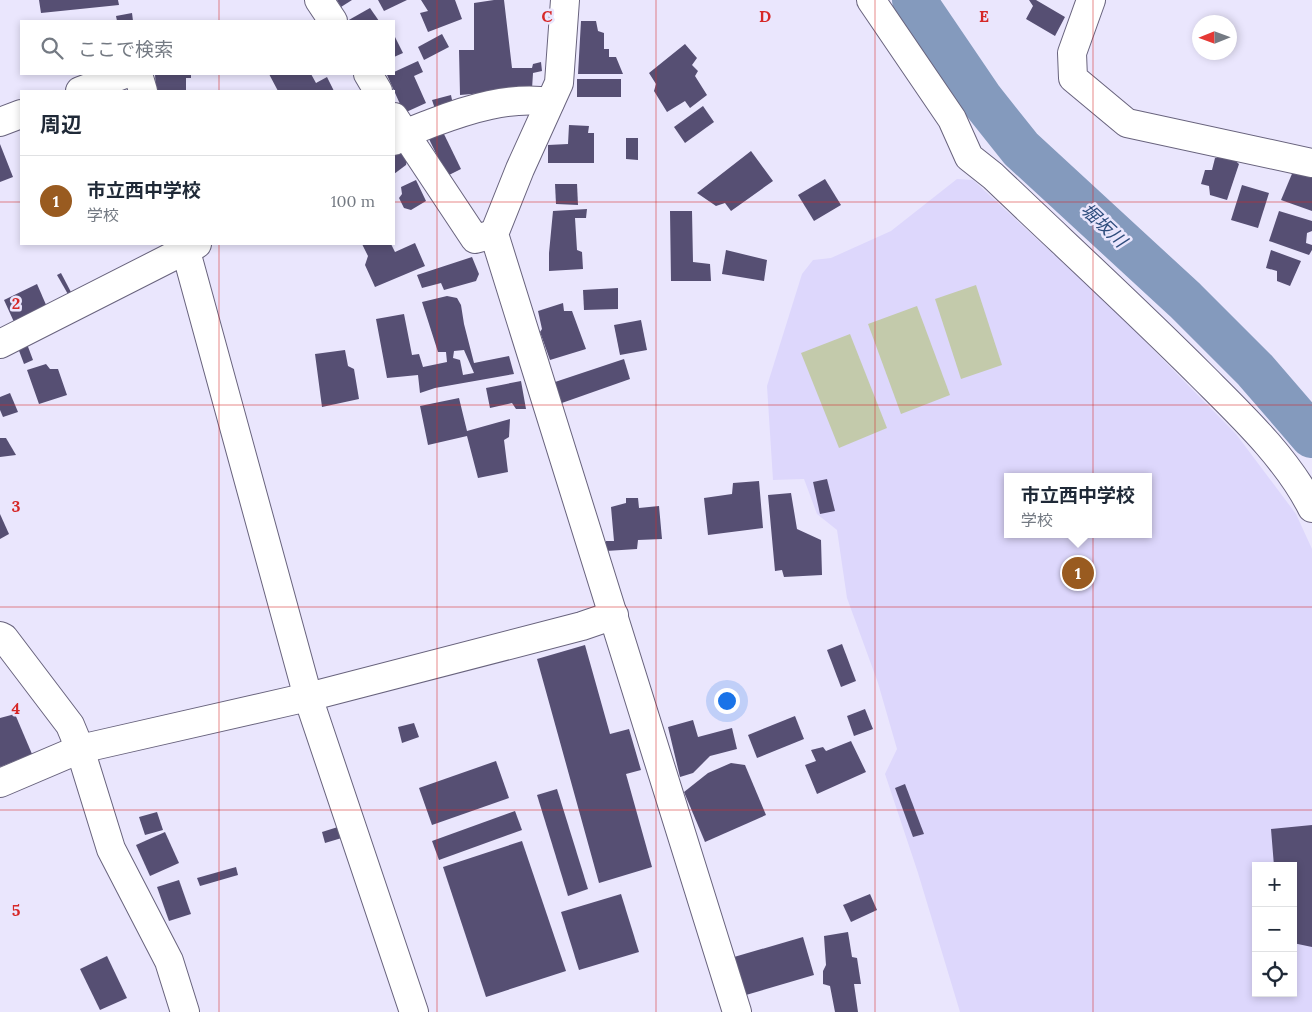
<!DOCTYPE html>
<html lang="ja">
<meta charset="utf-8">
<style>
body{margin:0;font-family:Lora,"Noto Sans JP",serif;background:#f2f2f3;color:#1f2937}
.controls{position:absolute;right:15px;bottom:15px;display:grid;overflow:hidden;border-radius:0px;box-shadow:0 2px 8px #0003}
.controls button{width:45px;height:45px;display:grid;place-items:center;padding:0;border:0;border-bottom:1px solid #e0e1e3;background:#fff;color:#1f2937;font:25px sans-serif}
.compass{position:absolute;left:1192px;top:15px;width:45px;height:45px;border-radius:50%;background:#fff;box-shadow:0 2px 8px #0003;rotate:269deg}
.you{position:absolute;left:726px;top:700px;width:18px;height:18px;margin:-12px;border:4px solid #fff;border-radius:50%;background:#1a73e8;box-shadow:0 0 0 8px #1a73e833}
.badge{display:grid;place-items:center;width:32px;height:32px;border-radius:50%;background:#995b20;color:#fff;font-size:16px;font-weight:700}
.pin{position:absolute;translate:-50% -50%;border:2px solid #fff;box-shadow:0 1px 5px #0006}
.popup{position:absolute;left:1004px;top:473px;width:148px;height:65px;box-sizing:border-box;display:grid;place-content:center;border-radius:0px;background:#fff;filter:drop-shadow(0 1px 4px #0005);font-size:16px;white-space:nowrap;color:#747a83}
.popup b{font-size:19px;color:#1f2937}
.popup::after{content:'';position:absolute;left:50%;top:100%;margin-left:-10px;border:10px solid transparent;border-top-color:#fff}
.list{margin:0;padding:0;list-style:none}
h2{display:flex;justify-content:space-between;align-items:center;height:65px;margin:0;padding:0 20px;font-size:21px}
h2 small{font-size:16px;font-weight:400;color:#747a83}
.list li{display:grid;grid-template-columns:32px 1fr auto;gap:15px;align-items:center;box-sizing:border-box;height:90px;padding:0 20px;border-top:1px solid #e0e1e3}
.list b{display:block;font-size:19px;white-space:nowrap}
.list p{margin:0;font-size:16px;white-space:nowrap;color:#747a83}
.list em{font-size:16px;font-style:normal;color:#747a83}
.icon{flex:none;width:28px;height:28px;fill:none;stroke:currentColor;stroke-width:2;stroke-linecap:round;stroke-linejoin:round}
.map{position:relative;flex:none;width:1312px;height:1012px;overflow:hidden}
.search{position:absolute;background:#fff;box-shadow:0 2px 8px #0003;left:20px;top:20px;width:375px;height:55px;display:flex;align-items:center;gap:12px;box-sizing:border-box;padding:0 18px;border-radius:0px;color:#747a83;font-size:19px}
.panel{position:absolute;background:#fff;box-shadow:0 2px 8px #0003;left:20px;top:90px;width:375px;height:155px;border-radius:0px}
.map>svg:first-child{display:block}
.built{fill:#ddd7fc;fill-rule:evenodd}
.green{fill:#c3caab}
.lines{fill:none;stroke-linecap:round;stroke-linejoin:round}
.river{stroke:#849abd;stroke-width:44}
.building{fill:#564f73;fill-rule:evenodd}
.minor-casing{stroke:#68637d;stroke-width:30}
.minor{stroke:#fff;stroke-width:28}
.grid{fill:none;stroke:#d62828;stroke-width:1;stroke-opacity:0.55}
.labels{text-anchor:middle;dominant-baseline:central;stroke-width:5;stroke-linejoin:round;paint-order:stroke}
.water-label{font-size:18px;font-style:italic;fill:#2f4d7d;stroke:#eae6fd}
.grid-label{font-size:16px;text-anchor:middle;font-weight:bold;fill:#d62828;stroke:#eae6fd;stroke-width:5;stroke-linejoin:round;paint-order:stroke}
</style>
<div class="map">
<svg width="1312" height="1012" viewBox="0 0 1312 1012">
<rect width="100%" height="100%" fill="#eae6fd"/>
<!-- built -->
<path class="built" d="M957,179L973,180L1115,311L1236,434L1296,514L1312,549V1012H960L918,873L885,774L897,749L878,683L847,598L837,530L817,514L804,479L773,480L767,386L802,274L813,260L831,258L891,231ZM1008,477H1148V534H1008ZM1256,866H1293V993H1256Z"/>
<!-- green -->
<g class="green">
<polygon points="976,285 1002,365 961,379 935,299"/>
<polygon points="917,306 950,395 901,414 868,324"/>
<polygon points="850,334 887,428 839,448 801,353"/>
</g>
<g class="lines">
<!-- river -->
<polyline class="river" points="914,0 982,100 1021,149 1185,300 1255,370 1312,436"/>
</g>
<!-- building -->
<g class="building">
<polygon points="39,0 118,0 119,5 41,13"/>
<polygon points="337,0 352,0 341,7"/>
<polygon points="378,0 407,0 384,11"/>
<polygon points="421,0 455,0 462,19 428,32 420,13 428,11"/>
<polygon points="494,0 504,0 512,68 532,68 533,64 541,62 542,71 533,73 532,89 460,95 459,50 474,50 474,3"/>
<polygon points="1029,0 1036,0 1065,17 1055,36 1026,19 1033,6"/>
<polygon points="370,8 379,21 347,21"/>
<polygon points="132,13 133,21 117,21 116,16"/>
<polygon points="581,21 596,21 598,31 604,33 604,49 609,49 609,57 616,57 623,74 578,74"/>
<polygon points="442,34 449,47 424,60 418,47"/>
<polygon points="394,35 403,53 394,57"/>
<polygon points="685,44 697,58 692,65 698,71 695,76 707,95 690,108 685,101 667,112 654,91 656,84 649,73"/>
<polygon points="418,61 423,72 414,76 426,103 404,113 387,75 394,74 394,72"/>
<polygon points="155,74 191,74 191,78 186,78 186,91 156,91"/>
<polygon points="269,74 311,74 316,83 327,77 334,91 278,91"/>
<rect x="577" y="79" width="44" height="18"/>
<polygon points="451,95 453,105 435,109 432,100"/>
<polygon points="703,106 714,122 685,143 674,127"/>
<polygon points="569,125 589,126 588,133 594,133 594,163 548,163 548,145 568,144"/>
<polygon points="443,132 461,169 447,176 429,139"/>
<polygon points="626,138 638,138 638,160 626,159"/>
<polygon points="0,144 13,177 0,182"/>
<polygon points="394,148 408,156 406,165 394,174"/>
<polygon points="751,151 773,181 731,211 725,203 716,206 697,193"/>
<polygon points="1231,157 1239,164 1227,200 1210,195 1209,186 1201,184 1205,170 1212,170 1215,158"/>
<polygon points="1294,169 1312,176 1312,211 1281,200"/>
<polygon points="825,179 841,205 814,221 798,195"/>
<polygon points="416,180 426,201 411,210 404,208 399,198 402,194 401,187"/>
<polygon points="555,184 577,184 578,205 556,204"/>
<polygon points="1242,185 1269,193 1258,228 1231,220"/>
<polygon points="587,209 586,218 575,218 577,250 582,252 583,269 549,271 549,253 553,211"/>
<polygon points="670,211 692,211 693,262 710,264 711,281 671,281"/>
<polygon points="1279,211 1312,221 1312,231 1307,233 1306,243 1312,245 1312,250 1309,255 1269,241"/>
<polygon points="415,243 425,266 375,287 365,265 368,256 362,244 391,244 395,252"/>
<polygon points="726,250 767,260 764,281 722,274"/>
<polygon points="1271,250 1301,261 1290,286 1277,281 1277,271 1266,268"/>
<polygon points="472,257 479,274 476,281 444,290 441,283 422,288 417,275"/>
<polygon points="61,273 72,294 69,296 57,275"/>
<polygon points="37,284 47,307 14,322 4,300"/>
<polygon points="618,288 618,309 584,310 583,290"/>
<path d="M447,296L457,298L461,305L464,324L474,363L509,356L514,374L435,388L420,393L418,375L387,378L376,319L404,314L412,355L419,354L423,367L447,362L446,352H438L422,302ZM464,350L474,373L463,375L460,360L453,358L454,351Z"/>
<polygon points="563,303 564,311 572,311 586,349 550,360 540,332 542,329 538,311"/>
<polygon points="641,320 647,350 620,355 614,325"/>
<polygon points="27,344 33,360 24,364 18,348"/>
<polygon points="345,350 348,366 354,369 359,399 322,407 315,354"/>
<polygon points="624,359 630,379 559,404 552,383"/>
<polygon points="46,364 50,369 58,369 67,395 39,404 27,370"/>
<polygon points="521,381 526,409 516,409 512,403 490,408 486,388"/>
<polygon points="10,393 18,412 3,417 0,410 0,397"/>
<polygon points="459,398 467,431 510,419 509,437 504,440 508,472 478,478 467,436 428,445 420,406"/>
<polygon points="0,438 6,438 16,455 0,457"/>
<polygon points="827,479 835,511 820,514 813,482"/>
<polygon points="759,481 763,528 708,535 704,498 732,494 733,483"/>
<polygon points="791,493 797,529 821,540 822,575 784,577 782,570 775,571 768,495"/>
<polygon points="626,498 638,498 639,508 659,506 662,539 638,540 637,549 606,551 606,541 614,541 611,507 626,503"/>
<polygon points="0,514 9,534 0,539"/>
<polygon points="842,644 856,681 841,687 827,650"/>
<polygon points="585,645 610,734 629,729 641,770 626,774 652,867 599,883 537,659"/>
<polygon points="865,709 873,729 854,736 847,716"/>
<polygon points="15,714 32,754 0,767 0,718"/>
<polygon points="795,716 804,739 757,758 748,735"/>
<polygon points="693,720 698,737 732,728 737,749 710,756 693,773 680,777 668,727"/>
<polygon points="414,723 419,737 402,743 398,727"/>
<polygon points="851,741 866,772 817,794 805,765 816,761 811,750 823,747 826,751"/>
<polygon points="496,761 509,798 432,825 419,788"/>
<polygon points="731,763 745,765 766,815 705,842 684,792 708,773"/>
<polygon points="905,784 924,834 913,837 895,788"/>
<polygon points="557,789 588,889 568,896 537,795"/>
<polygon points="515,811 522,830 439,860 432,841"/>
<polygon points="157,812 163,830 145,835 139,817"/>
<polygon points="1312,825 1312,947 1293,943 1293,866 1274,866 1271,829"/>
<polygon points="341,826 345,837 325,843 322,832"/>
<polygon points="165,832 179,863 150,876 136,845"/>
<polygon points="522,841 566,971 486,997 443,867"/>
<polygon points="236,867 238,875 200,886 197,878"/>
<polygon points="179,880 191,914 169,921 157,887"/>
<polygon points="621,894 639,952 579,970 561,912"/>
<polygon points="870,894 877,910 851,922 843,905"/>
<polygon points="848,932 852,957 857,958 861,984 854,984 858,1012 835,1012 830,986 823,984 823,971 826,965 824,936"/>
<polygon points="803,937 814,975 746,995 734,957"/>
<polygon points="107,956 127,998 100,1010 80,969"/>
</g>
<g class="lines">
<!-- minor casing -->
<g class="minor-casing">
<g id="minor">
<polyline points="319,0 333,21"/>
<polyline points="565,0 559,83 520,169 494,234 737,1012"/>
<path d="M871,0L952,119L969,157L993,176C1062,242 1133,307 1201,375C1240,414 1287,458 1312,508"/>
<polyline points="1091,0 1072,53 1073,78 1127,123 1312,163"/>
<polyline points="138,74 143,91"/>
<polyline points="368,74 378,91"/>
<polyline points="80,91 125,74"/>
<polyline points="394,117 475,239 494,234"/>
<polyline points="0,122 21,114"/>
<path d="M394,141C406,132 419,128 432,123C469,109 510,96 550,102"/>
<polyline points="184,244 308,697 414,1012"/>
<polyline points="0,344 197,244"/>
<polyline points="0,636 4,638 70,725 80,749 111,849 169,961 185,1012"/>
<polyline points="0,783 80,749 308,697 582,626 614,615"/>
</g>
</g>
<!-- minor -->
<use href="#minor" class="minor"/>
</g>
<!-- grid -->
<path class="grid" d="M219,0V21M437,0V1012M656,0V1012M875,0V1012M1093,0V1012M219,74V91M0,202H21M394,202H1312M219,244V1012M0,405H1312M0,607H1312M0,810H1312"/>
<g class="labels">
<!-- water labels -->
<g class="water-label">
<text transform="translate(1104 225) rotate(43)">堀坂川</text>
</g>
</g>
<g class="grid-label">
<text x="547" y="22">C</text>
<text x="765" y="22">D</text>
<text x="984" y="22">E</text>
<text x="16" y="309">2</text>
<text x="16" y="512">3</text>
<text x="16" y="714">4</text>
<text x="16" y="916">5</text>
</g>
</svg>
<div class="controls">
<button>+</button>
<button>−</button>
<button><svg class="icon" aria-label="locate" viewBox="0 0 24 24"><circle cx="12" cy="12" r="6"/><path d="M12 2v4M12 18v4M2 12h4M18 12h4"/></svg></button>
</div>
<svg class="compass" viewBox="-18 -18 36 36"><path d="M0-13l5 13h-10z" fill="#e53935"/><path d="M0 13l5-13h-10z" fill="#747a83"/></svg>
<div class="you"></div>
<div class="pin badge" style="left:1078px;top:573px">1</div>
<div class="popup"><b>市立西中学校</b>学校</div>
<div class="search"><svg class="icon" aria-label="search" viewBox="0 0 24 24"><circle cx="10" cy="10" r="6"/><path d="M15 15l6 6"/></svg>ここで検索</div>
<section class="panel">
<h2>周辺<small></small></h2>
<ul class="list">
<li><span class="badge">1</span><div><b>市立西中学校</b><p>学校</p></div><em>100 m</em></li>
</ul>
</section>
</div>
